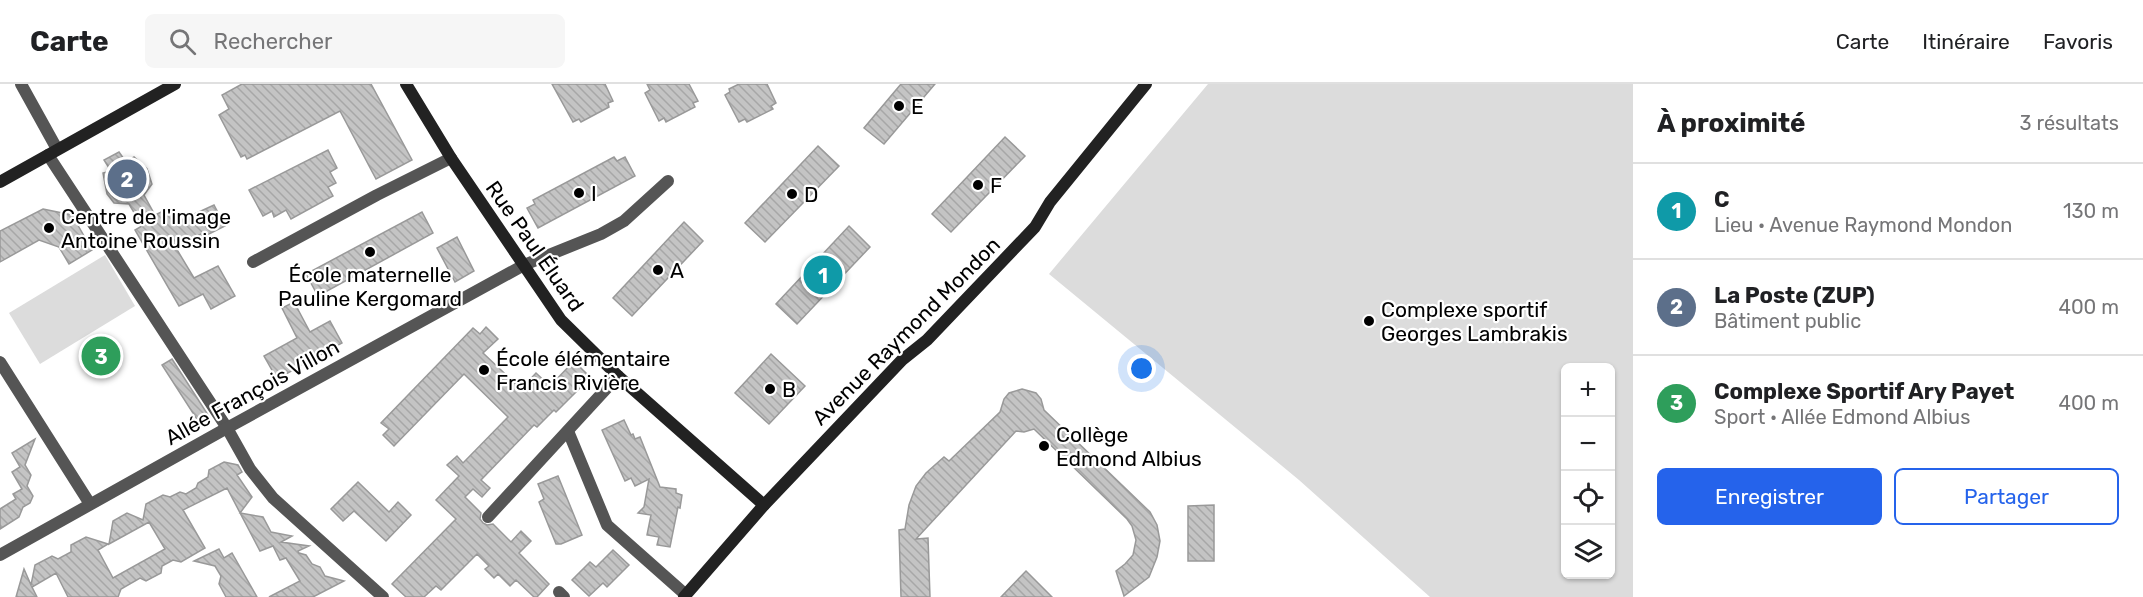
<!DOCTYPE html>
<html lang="fr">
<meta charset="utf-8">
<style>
body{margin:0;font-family:Rubik,sans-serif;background:#f6f6f6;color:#202124}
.controls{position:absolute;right:18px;bottom:18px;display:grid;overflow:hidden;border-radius:9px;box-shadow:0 2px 4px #0004}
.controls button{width:54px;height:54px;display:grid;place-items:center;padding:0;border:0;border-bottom:2px solid #e0e0e0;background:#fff;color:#202124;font:30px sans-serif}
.you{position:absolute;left:1142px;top:285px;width:21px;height:21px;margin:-15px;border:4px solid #fff;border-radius:50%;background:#1a73e8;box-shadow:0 0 0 9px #1a73e833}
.badge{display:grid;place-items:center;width:39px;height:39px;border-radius:50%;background:#2563eb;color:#fff;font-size:20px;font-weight:700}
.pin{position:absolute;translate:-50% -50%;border:3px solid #fff;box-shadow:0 2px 6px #0006}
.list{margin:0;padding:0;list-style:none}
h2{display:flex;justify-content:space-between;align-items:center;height:78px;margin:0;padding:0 24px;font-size:26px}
h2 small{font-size:20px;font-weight:400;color:#757577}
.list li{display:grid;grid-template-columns:39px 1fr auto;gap:18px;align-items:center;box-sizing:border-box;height:96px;padding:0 24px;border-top:2px solid #e0e0e0}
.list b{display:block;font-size:22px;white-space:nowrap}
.list p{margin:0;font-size:20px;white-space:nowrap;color:#757577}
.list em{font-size:20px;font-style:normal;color:#757577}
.actions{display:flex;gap:12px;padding:18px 24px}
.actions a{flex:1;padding:14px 0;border:2px solid #2563eb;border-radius:9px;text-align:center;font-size:21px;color:#2563eb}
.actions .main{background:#2563eb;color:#fff}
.icon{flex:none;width:33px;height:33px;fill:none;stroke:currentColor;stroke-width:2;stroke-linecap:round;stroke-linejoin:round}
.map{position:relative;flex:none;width:1633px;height:513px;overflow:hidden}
header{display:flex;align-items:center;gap:36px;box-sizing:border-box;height:84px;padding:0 30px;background:#fff;border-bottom:2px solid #e0e0e0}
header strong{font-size:28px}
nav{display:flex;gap:33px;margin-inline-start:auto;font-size:21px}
.search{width:420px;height:54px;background:#f6f6f6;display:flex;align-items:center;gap:15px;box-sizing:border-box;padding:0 21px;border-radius:9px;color:#757577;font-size:22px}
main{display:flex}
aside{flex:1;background:#fff}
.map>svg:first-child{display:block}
.green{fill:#dcdcdc;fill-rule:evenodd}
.building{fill:url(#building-back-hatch);stroke:#999;stroke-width:1.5}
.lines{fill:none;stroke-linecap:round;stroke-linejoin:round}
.street{stroke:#555;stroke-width:12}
.secondary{stroke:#222;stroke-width:12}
.poi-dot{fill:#000;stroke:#fff;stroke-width:2}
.labels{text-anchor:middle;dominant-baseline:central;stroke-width:4.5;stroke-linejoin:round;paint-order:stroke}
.poi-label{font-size:21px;fill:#000;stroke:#fff;text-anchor:start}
.street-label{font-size:21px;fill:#000;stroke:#fff}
</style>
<header>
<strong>Carte</strong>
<div class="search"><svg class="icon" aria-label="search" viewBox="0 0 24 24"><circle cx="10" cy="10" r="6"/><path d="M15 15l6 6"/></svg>Rechercher</div>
<nav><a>Carte</a><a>Itinéraire</a><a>Favoris</a></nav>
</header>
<main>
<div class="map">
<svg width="1633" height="513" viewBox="0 0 1633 513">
<defs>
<pattern id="building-back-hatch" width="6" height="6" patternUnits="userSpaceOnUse" patternTransform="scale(1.5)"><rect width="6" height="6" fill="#c4c4c4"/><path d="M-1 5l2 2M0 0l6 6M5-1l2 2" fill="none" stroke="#a7a7a7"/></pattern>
</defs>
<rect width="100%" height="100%" fill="#fff"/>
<!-- green -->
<g class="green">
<path d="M1208,0H1633V513H1430L1299,396L1049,190ZM1566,284H1610V490H1566Z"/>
<polygon points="105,171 135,222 40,280 9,229"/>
</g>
<!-- building -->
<g class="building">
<polygon points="242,0 371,0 412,76 376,95 340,27 247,75 245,71 241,73 219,31 229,25 222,11"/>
<polygon points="552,0 605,0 613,17 608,19 609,23 581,38 579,35 573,38"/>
<polygon points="647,0 689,0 698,17 693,19 695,23 666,38 664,34 659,37 645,9 650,6"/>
<polygon points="739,0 767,0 776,19 771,22 773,25 747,38 745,35 739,38 725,11 730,8 729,5"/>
<polygon points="901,0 935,0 884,60 864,44"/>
<polygon points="1005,53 1025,72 951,148 932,130"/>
<polygon points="818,62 839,82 765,158 745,139"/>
<polygon points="328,66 337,84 330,88 336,99 328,103 333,112 291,135 286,126 274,133 272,127 263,132 249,106"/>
<polygon points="119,68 126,78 134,73 147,85 152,100 144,111 155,131 170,124 177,138 214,121 225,142 203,153 201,150 176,164 194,194 218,182 235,212 211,225 203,210 179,222 135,146 142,142 129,120 114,119 107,110 103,89 111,87 104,76"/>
<polygon points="614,73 617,77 625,73 635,92 538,144 527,124 535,120 533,116"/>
<polygon points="43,125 72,131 92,166 69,180 59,163 39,156 0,178 0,147"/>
<polygon points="422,128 433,149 318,212 306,190"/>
<polygon points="684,138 703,157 632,232 613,214"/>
<polygon points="849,142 870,163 797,240 776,220"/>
<polygon points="457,153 474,187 455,198 437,164"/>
<polygon points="294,218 310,248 330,237 342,259 277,295 264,272 297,254 282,224"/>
<polygon points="486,243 498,255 483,269 521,305 536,289 550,302 574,277 587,290 582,296 585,299 556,328 554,326 537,343 534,341 481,396 490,404 482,413 473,405 465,413 481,429 480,435 483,439 487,441 493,440 511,458 521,447 531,457 519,469 549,500 537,513 534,513 516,496 510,502 498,490 494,494 485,485 489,482 477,470 441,506 436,502 424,513 406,513 392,500 456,435 436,416 459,392 447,381 457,372 463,379 508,333 464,290 394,362 383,351 389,345 381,339 473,244 480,250"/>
<polygon points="771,270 805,302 769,340 735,309"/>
<polygon points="172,275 210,334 200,340 162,281"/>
<polygon points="1022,305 1036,309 1041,315 1044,326 1150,428 1157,441 1160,457 1157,473 1149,493 1124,512 1116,487 1125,480 1133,471 1136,456 1132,442 1127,435 1034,345 1024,348 1016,347 916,455 928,454 930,513 901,513 899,446 905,445 909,421 916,402 926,389 944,373 949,377 1000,328 1004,315 1009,309"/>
<polygon points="624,336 631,351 633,350 635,355 640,353 660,403 676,405 676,409 682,411 680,424 678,423 670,463 657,461 659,453 647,451 651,431 638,429 644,423 649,395 635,402 631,394 625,397 602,346"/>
<polygon points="35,355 25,381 31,391 27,402 33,412 30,419 23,423 19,433 0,445 0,425 16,415 13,410 22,405 12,388 20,383 12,369"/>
<polygon points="224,378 238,381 242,388 237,391 252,413 240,429 263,433 271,448 292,452 281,458 309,462 298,467 299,469 306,471 312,480 320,483 325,492 344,497 313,513 269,513 300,497 286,474 280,476 273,462 260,467 227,404 183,426 205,464 181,478 173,476 162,482 161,489 146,497 140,494 121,505 118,513 68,513 56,489 32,503 37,513 16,513 24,485 31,501 35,481 52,472 58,475 71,468 71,461 86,453 108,460 98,466 113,494 165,465 149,438 109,460 113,437 127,429 143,436 146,420 163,411 170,413 180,408 186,410 196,404 198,399 208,393 209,386"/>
<polygon points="558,392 582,451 561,460 556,460 539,418 544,415 538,400"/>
<polygon points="358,398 389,428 398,418 411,431 386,457 354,427 343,437 331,425"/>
<polygon points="1214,421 1214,477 1188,477 1188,422"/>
<polygon points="219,465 224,474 232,469 257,513 226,513 219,500 221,492 215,482 194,477"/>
<polygon points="613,466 629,481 607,503 603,499 589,512 572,496 590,478 596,483"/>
<polygon points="1026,487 1052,513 1001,513"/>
</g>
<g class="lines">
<!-- street -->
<g class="street">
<polyline points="21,0 57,65"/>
<polyline points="48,71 227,344 250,385 273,414 383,513"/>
<polyline points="253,178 377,111 451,74"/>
<polyline points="0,278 90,420"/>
<polyline points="568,347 607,441 686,511"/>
<polyline points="488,433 618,292"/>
<polyline points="0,471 227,344 524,181 601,150 624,137 668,97"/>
<polyline points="559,508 564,513"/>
</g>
<!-- secondary -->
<g class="secondary">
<polyline points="406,0 451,74 561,236 618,292 764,421"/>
<polyline points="0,98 175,0"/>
<polyline points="684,513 764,421 902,276 927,256 1035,143 1050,118 1146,0"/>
</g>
</g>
<!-- markers -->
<g class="poi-dot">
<circle cx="899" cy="22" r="6"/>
<circle cx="978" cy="101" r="6"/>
<circle cx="579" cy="109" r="6"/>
<circle cx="792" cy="110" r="6"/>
<circle cx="49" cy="144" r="6"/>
<circle cx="370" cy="168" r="6"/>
<circle cx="658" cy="186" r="6"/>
<circle cx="1369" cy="237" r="6"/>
<circle cx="484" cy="286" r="6"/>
<circle cx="770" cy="305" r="6"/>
<circle cx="1044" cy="362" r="6"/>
</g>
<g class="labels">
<!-- poi labels -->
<g class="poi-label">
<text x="911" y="22">E</text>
<text x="990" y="101">F</text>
<text x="591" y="109">I</text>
<text x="804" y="110">D</text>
<text x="61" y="132">Centre de l'image<tspan x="61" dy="24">Antoine Roussin</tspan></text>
<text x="670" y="186">A</text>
<text x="370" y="190" text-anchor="middle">École maternelle<tspan x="370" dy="24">Pauline Kergomard</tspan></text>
<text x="1381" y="225">Complexe sportif<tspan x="1381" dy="24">Georges Lambrakis</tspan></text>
<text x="496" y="274">École élémentaire<tspan x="496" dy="24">Francis Rivière</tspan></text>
<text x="782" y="305">B</text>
<text x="1056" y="350">Collège<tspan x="1056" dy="24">Edmond Albius</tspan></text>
</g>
<!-- street labels -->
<g class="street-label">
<text transform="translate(535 162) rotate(55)">Rue Paul Éluard</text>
<text transform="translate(906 247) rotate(-45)">Avenue Raymond Mondon</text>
<text transform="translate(252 308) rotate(-29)">Allée François Villon</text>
</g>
</g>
</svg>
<div class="controls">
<button>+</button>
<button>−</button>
<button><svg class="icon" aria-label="locate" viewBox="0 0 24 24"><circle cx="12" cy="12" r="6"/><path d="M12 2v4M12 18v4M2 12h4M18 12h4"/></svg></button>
<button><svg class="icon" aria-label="layers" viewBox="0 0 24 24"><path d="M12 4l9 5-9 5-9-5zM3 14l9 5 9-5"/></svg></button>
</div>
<div class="you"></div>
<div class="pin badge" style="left:823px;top:191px;background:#0f9aa8">1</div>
<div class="pin badge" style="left:127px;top:95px;background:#5c6f8a">2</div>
<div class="pin badge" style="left:101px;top:272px;background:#2e9e5b">3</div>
</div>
<aside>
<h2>À proximité<small>3 résultats</small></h2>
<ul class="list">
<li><span class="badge" style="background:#0f9aa8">1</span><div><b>C</b><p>Lieu · Avenue Raymond Mondon</p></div><em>130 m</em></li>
<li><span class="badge" style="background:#5c6f8a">2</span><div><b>La Poste (ZUP)</b><p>Bâtiment public</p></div><em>400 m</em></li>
<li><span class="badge" style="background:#2e9e5b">3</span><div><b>Complexe Sportif Ary Payet</b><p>Sport · Allée Edmond Albius</p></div><em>400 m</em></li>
</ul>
<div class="actions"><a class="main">Enregistrer</a><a>Partager</a></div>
</aside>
</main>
